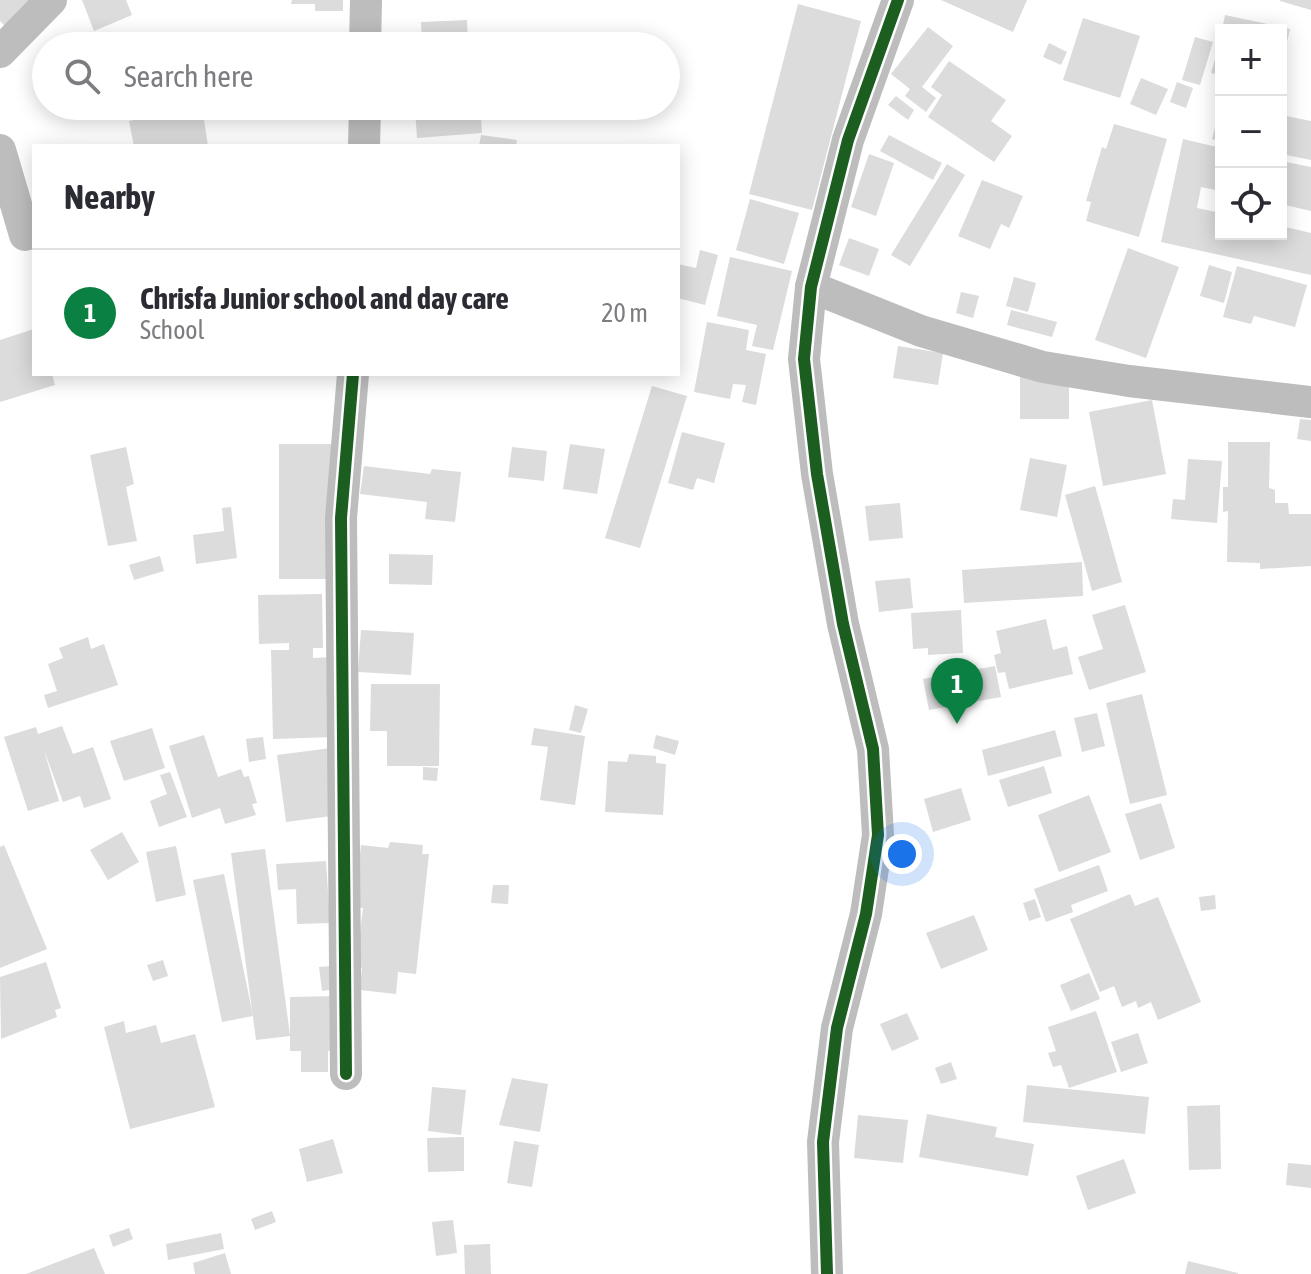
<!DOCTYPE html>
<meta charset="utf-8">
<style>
body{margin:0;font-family:"Asap Condensed",sans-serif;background:#f2f2f3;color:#2b2b33}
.controls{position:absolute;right:24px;top:24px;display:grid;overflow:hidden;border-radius:0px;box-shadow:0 4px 20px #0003}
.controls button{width:72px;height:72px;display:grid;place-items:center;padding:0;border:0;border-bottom:2px solid #e1e1e2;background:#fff;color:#2b2b33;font:40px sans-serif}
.you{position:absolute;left:902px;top:854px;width:28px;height:28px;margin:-20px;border:6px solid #fff;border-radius:50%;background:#1a73e8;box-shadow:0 0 0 12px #1a73e833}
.badge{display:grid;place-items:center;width:52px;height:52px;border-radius:50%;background:#0b8043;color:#fff;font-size:26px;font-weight:700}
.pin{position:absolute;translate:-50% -66px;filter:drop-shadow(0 2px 4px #0008)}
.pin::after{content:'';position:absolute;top:42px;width:28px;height:24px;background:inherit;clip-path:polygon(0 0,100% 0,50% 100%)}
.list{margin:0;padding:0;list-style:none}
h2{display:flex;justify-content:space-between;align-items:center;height:104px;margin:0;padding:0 32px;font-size:34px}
h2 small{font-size:26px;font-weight:400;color:#7c7c81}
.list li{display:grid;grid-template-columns:52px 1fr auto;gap:24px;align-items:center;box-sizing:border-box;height:128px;padding:0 32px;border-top:2px solid #e1e1e2}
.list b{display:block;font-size:30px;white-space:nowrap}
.list p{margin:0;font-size:26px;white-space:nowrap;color:#7c7c81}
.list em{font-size:26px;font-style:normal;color:#7c7c81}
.icon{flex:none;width:44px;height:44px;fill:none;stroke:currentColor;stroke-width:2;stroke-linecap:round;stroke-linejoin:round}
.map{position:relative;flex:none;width:1311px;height:1274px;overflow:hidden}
.search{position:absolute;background:#fff;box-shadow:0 4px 20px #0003;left:32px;top:32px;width:648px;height:88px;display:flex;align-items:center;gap:20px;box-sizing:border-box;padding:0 28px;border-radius:44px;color:#7c7c81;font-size:30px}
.panel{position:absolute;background:#fff;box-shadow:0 4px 20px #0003;left:32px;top:144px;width:648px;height:232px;border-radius:0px}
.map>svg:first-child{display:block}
.building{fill:#dcdcdc}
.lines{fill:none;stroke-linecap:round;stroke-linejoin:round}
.minor{stroke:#bdbdbd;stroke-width:32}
.cycleway-casing{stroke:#fff;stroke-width:17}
.cycleway{stroke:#1b5e20;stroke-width:12}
</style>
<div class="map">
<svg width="1311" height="1274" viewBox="0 0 1311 1274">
<rect width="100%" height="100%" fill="#fff"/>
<!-- building -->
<g class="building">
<polygon points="0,0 33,0 6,27 0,21"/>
<polygon points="82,0 126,0 132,15 94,31"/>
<polygon points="292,0 343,0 343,11 315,11 315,4 291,4"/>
<polygon points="941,0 1027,0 1013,32"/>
<polygon points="1280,0 1311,0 1311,10 1280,1"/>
<polygon points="798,4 861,21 812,210 749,194"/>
<polygon points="1225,15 1290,29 1282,64 1281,30 1222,30"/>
<polygon points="1083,18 1140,36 1120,98 1063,80"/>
<polygon points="467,20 468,46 422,46 421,22"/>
<polygon points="928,27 953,46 922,87 936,98 926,112 905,96 910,89 891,74"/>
<polygon points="1195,37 1213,42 1200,85 1182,80"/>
<polygon points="1221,38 1221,75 1211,73"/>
<polygon points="1049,43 1067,52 1061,65 1043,57"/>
<polygon points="949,61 1006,100 991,121 1012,136 994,162 928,117 942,95 931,87"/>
<polygon points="1141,78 1168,89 1156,115 1130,104"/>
<polygon points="1177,82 1193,88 1186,108 1170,102"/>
<polygon points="896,96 914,110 908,120 888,105"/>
<polygon points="1221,105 1221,141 1212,139"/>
<polygon points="480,106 482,133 417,138 415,109"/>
<polygon points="202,107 208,146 134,146 129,121"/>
<polygon points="1281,115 1311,121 1311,160 1281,154"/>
<polygon points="1114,124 1167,139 1139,237 1086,221 1091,202 1086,201 1102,147 1106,149"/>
<polygon points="481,135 517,140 516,146 479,146"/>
<polygon points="889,135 942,163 933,180 880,151"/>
<polygon points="1183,139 1221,148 1221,191 1201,187 1197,208 1221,213 1221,234 1281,234 1281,226 1311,233 1311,275 1161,242"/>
<polygon points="869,154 894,163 876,216 851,207"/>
<polygon points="1281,161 1311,167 1311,211 1281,204"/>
<polygon points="947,164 965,175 910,266 891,255"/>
<polygon points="982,180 1023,196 1009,228 1001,224 990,249 958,236"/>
<polygon points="750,199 799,213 784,264 736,250"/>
<polygon points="849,238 879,249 869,276 839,265"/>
<polygon points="1128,248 1179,267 1146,358 1095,340"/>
<polygon points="700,250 718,255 705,305 678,298 678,264 696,268"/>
<polygon points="730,257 792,271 773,350 752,346 757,325 717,316"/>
<polygon points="1209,265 1232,272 1224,303 1200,296"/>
<polygon points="1237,266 1307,285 1295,327 1254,316 1251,324 1223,317"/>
<polygon points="1014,277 1036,283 1028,312 1006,306"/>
<polygon points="961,292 979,296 973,318 956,313"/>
<polygon points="1011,310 1057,322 1052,337 1007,325"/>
<polygon points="707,322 749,330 746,350 766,354 756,405 742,402 746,385 733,384 730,399 694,392"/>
<polygon points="34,329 34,374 52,374 55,385 0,402 0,340"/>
<polygon points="898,346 943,353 938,385 893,378"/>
<rect x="1020" y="377" width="49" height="42"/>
<polygon points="652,386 687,396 640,548 605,538"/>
<polygon points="1152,400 1166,474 1103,486 1089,412"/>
<polygon points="1300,419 1311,420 1311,441 1297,439"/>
<polygon points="682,432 725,443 714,483 697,478 693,490 668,483"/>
<polygon points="1228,442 1270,442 1269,488 1275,490 1275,503 1288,503 1289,514 1311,514 1311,566 1260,569 1260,563 1227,562 1228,511 1223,512 1223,487 1228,487"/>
<rect x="279" y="444" width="54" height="135"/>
<polygon points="570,444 605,449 597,494 563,489"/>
<polygon points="126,447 134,484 126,487 137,541 108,546 90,455"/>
<polygon points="512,447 547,451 544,481 508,477"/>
<polygon points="1030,458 1067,465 1057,517 1020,510"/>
<polygon points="1188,459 1222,461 1217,523 1171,519 1173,499 1185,500"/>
<polygon points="364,466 430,474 432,469 461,472 455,522 425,519 427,502 360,494"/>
<polygon points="1095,486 1122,582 1092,591 1065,495"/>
<polygon points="900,503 903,538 869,541 865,506"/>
<polygon points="231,507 237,558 196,564 193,535 224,531 222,508"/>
<polygon points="389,554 433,555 432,585 389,584"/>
<polygon points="160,556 164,571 134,580 129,565"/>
<polygon points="1082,562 1083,596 964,603 962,570"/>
<polygon points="910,578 913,608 879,612 875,581"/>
<polygon points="322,594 323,648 313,648 313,658 333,657 335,737 273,739 271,650 289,650 289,643 259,644 258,595"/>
<polygon points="1125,605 1146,672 1089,690 1078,657 1103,649 1092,615"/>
<polygon points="961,610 963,653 928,655 928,648 913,649 911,613"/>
<polygon points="1046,619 1053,650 1067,646 1073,674 1009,689 1005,672 998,673 994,655 1001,653 996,631"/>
<polygon points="361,630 414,633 411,675 358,672"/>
<polygon points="88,637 91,649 104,644 118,685 48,708 44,695 57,691 48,664 63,658 59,648"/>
<polygon points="995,666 1001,697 929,710 923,679"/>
<polygon points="371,684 440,684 439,766 387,766 387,731 370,731"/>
<polygon points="1142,694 1167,795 1130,804 1106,703"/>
<polygon points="575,705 588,709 581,733 569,730"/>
<polygon points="1097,713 1105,746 1082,752 1074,718"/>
<polygon points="62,726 73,754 93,747 111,799 84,808 80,796 63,802 44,750 59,801 28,811 4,737 36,727 38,734"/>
<polygon points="152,728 165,768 124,781 110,741"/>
<polygon points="534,728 585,736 575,805 540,800 548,747 531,745"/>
<polygon points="1055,730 1062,756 988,776 982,750"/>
<polygon points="204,735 218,777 241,769 244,777 249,776 257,803 252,804 256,815 225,824 220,808 192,818 169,746"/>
<polygon points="656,735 679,741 675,755 653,748"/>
<polygon points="263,737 266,759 249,762 246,739"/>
<polygon points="331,748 339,815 286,822 277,755"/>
<polygon points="629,754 656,756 656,763 666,764 663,815 605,812 608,761 627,762"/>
<polygon points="1044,766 1052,793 1008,807 999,780"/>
<polygon points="423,767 438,768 437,781 423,780"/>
<polygon points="170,772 187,817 159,827 150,801 167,794 160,775"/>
<polygon points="961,788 971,820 933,832 924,799"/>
<polygon points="1089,795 1111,852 1059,872 1038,815"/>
<polygon points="1161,803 1175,848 1140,860 1125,814"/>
<polygon points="122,832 139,862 108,880 90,850"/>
<polygon points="390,842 423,845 422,854 429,854 416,974 398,972 396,994 360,990 362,968 356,968 363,908 354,907 361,845 388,848"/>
<polygon points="4,845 47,949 0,968 0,847"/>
<polygon points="176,846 186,895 156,902 146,852"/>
<polygon points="265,849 290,1035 290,997 335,996 336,1050 328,1051 328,1072 301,1072 301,1051 290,1051 290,1036 256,1040 231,853"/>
<polygon points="326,861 330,923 297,924 296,889 278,890 276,864"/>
<polygon points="1099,865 1108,891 1071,905 1073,912 1046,922 1034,889"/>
<polygon points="224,874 253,1016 222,1022 193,880"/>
<polygon points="493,885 509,885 508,904 491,903"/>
<polygon points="1130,894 1135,906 1158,897 1201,1002 1158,1020 1151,1002 1138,1008 1136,1001 1122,1007 1114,986 1100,992 1070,919"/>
<polygon points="1215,895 1216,909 1201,911 1199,897"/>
<polygon points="1035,899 1041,917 1029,921 1023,903"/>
<polygon points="974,915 988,950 941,969 926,933"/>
<polygon points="163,960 168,976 153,981 147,965"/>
<polygon points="46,962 61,1008 55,1010 57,1017 1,1039 0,977"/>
<polygon points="332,966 335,989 322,991 319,967"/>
<polygon points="1089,973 1100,999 1071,1011 1060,985"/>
<polygon points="1096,1011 1117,1072 1069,1088 1061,1065 1053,1067 1048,1053 1056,1051 1048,1027"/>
<polygon points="907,1013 919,1039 892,1051 880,1024"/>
<polygon points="124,1021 126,1033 156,1025 161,1043 195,1034 215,1107 130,1129 104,1027"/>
<polygon points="1138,1033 1148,1063 1121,1072 1111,1042"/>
<polygon points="951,1062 957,1079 941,1084 935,1068"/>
<polygon points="512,1078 548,1084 540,1132 499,1125"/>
<polygon points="1027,1085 1149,1097 1145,1134 1023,1122"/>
<polygon points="432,1087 466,1090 461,1135 428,1131"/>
<polygon points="1220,1105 1221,1169 1189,1170 1187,1106"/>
<polygon points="927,1114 997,1127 995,1137 1034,1144 1028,1176 919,1157"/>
<polygon points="858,1115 908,1120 903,1163 854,1158"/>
<polygon points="464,1137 464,1171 428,1172 427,1138"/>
<polygon points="333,1139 343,1173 307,1182 299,1149"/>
<polygon points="514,1141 539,1145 532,1187 507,1183"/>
<polygon points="1124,1159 1136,1193 1088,1210 1076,1176"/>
<polygon points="1288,1163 1311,1165 1311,1188 1286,1185"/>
<polygon points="272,1211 276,1222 255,1230 251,1219"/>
<polygon points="453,1220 457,1253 436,1256 432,1222"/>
<polygon points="129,1228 133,1239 113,1247 109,1235"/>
<polygon points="221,1233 224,1249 168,1260 166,1244"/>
<polygon points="490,1244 491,1274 465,1274 464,1245"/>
<polygon points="94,1248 105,1274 26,1274"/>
<polygon points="225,1253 231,1274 195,1274 193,1263"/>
<polygon points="1188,1261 1238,1273 1238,1274 1185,1274"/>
</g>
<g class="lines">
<!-- minor -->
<g class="minor">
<polyline points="365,46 366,0"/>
<polyline points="0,52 51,0"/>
<polyline points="364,146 365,106"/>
<polyline points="0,150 25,235"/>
<polyline points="811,287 921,331 1043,367 1129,381 1311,402"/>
<polyline points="346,1074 341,518 353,374"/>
<polyline points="827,1274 823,1142 837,1028 866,914 878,835 873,749 843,624 817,474 804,359 811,287 848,140 898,0"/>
</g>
<!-- cycleway casing -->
<g class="cycleway-casing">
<g id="cycleway">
<polyline points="346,1074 341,518 353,374"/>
<polyline points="827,1274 823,1142 837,1028 866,914 878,835 873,749 843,624 817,474 804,359 811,287 848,140 898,0"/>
</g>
</g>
<!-- cycleway -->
<use href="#cycleway" class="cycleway"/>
</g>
</svg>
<div class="controls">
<button>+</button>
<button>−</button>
<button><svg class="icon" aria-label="locate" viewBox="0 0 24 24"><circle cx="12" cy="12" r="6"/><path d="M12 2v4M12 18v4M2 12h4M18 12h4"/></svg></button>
</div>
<div class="you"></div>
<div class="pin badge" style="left:957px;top:724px">1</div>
<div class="search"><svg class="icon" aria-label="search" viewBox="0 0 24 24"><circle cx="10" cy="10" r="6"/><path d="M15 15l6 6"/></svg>Search here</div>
<section class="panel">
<h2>Nearby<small></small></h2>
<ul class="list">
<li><span class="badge">1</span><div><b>Chrisfa Junior school and day care</b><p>School</p></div><em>20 m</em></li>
</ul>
</section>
</div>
